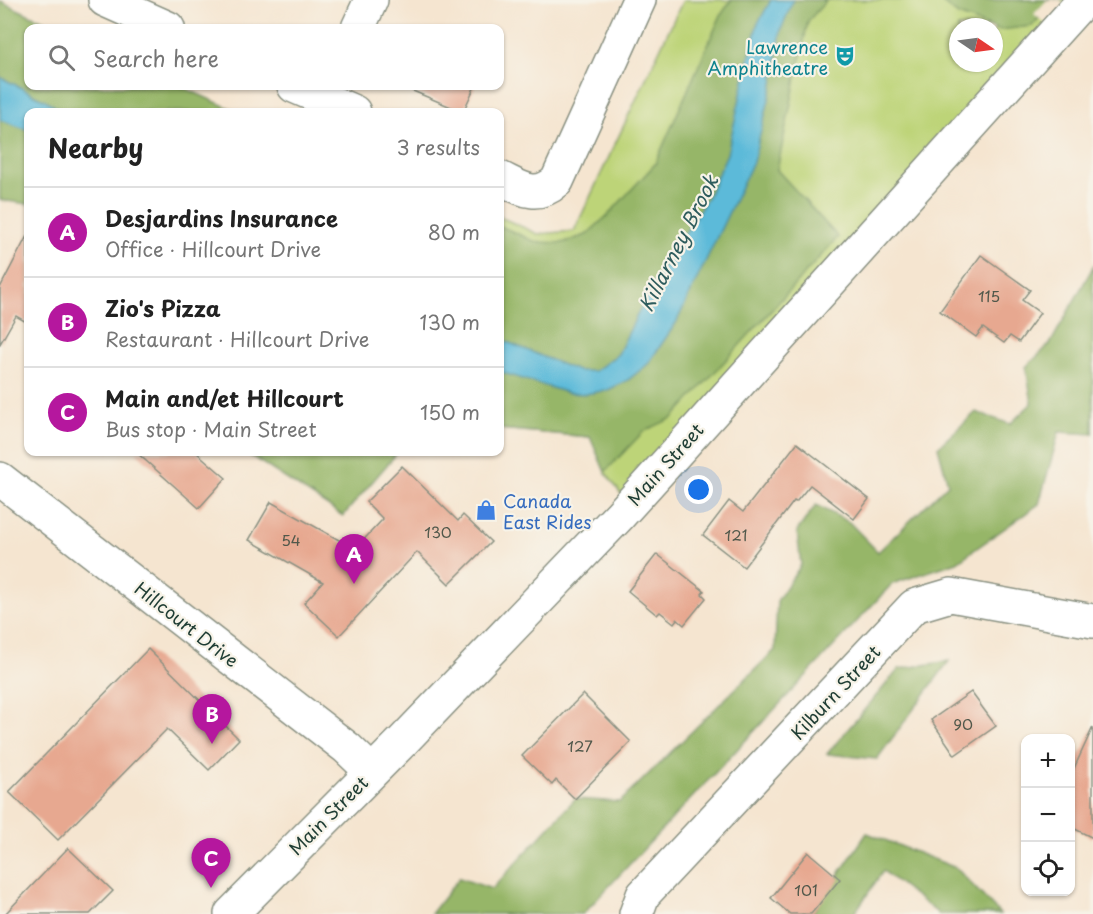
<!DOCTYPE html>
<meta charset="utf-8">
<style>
body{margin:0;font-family:"Playpen Sans",sans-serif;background:#f2f2f2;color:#222}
.controls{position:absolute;right:18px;bottom:18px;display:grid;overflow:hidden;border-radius:12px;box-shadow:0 2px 4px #0004}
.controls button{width:54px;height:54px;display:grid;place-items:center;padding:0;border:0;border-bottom:2px solid #e0e0e0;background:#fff;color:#222;font:30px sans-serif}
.compass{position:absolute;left:949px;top:18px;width:54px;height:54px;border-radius:50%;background:#fff;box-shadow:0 2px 4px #0004;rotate:103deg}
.you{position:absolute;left:699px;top:490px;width:21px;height:21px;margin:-15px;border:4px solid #fff;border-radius:50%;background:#1a73e8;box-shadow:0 0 0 9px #1a73e833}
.badge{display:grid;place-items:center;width:39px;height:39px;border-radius:50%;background:#b5179e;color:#fff;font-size:20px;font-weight:700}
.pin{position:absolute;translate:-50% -50px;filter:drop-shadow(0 2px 3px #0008)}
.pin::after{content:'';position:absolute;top:32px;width:21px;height:18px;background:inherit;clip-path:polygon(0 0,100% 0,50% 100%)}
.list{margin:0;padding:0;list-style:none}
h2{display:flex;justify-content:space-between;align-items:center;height:78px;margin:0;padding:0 24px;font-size:26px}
h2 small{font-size:20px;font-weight:400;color:#767676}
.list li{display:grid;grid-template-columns:39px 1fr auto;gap:18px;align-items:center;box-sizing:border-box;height:90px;padding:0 24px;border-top:2px solid #e0e0e0}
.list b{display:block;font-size:22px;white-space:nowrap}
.list p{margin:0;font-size:20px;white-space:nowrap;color:#767676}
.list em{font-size:20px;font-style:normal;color:#767676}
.icon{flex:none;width:33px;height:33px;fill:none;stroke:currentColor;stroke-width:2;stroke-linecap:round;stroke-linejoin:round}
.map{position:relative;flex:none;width:1093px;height:914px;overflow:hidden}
.search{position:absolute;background:#fff;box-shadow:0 2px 4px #0004;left:24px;top:24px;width:480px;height:66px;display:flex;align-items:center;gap:15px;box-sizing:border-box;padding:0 21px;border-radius:12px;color:#767676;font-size:22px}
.panel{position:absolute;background:#fff;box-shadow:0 2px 4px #0004;left:24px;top:108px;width:480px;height:348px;border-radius:12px}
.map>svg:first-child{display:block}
.green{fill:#bdd478;stroke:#6e8856;stroke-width:1.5;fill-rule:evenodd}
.forest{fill:#96b668;stroke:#5a7a4e;stroke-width:1.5}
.water{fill:#5bbad9;stroke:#3d7c86;stroke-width:1.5}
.pier{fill:#f5e5d0}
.building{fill:#e7a890}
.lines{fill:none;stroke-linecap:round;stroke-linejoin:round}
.minor-casing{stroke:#8a9182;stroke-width:36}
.major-casing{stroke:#8a9182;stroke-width:36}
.minor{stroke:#fff;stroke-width:33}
.major{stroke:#fff;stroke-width:33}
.labels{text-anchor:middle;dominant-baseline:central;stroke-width:4.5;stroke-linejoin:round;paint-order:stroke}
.number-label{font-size:15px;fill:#51584b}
.culture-label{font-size:18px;fill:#0d838f;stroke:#f7f3e8;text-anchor:end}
.street-label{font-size:18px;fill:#1f3d34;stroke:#f7f3e8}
.shop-label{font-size:18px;fill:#366cbe;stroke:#f7f3e8;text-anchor:start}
.water-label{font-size:20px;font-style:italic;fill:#2e5c5d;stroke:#f7f3e8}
</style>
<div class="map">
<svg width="1093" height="914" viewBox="0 0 1093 914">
<rect width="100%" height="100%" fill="#f7f3e8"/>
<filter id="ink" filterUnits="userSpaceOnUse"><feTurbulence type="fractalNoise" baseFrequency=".0167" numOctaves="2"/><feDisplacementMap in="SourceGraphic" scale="12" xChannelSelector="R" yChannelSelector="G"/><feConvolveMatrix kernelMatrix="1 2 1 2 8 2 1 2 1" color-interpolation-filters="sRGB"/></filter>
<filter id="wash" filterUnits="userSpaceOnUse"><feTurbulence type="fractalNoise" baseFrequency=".008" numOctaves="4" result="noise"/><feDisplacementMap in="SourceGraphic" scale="24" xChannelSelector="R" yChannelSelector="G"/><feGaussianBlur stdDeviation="1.35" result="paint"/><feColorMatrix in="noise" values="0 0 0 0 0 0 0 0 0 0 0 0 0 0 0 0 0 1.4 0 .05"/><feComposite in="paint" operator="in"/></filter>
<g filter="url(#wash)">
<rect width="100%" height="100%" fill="#f5e5d0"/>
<!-- green -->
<path class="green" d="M683,0H1084L629,505L605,472L591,437L500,429V217L538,234L574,231ZM958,27H994V63H958Z"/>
<!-- forest -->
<g class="forest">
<polygon points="731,0 827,0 808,21 777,170 838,237 673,418 644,431 605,472 590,437 500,429 500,226 536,242 562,243 586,235 608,215 655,164 721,15"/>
<polygon points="939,0 1055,0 1032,26 1000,30 958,15"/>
<polygon points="0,1 58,28 28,28 28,86 180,86 238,112 28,112 28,204 0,200"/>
<polygon points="1093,267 1093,434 1059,432 1039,504 957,562 892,584 583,914 431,914 459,878 492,889 575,799 620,802 775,650 777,601 801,565 797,531 816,505 849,522 878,552 948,484 938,447 976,412 1010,424 1032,403 1026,367 1050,344"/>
<polygon points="245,452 398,452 343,516"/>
<polygon points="949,661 877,759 827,754 899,669"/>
<polygon points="867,833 956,868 1000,914 939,914 883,871 854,914 812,914"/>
</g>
<!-- water -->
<g class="water">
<polygon points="771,0 793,0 781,30 773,84 753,162 676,323 648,364 628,380 608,390 586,394 568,393 500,372 500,339 578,371 595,371 618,354 650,289 706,200 727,154 757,25"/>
<polygon points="0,77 47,101 63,112 28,112 28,130 0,120"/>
</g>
<!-- pier -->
<polygon class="pier" points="1047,0 1060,0 1093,26 1093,35 1078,51 1034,14"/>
<g id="blocks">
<!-- building -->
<g class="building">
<polygon points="401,86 475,86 463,112"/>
<polygon points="28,234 28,323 16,316 0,344 0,288"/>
<polygon points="981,255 1030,290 1022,300 1040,313 1019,342 1010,336 1004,343 983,328 976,337 940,311"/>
<polygon points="797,443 869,499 854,519 810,485 796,502 794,501 744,567 703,535 729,501 743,512"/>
<polygon points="136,452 196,452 226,478 199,508"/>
<polygon points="402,466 458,521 463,515 491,542 449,584 417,552 339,636 304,603 323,582 249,540 271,502 355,549 383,519 366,502"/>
<polygon points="657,554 704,591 702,594 706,598 684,625 677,619 674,623 660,612 657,615 628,591"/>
<polygon points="148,649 239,739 209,770 167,729 58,840 9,792"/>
<polygon points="971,692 996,726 955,755 931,720"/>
<polygon points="583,694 631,742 575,799 556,780 552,785 522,756"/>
<polygon points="1093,727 1093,838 1071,827 1071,775"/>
<polygon points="68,848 113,891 90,914 5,914"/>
<polygon points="808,852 840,879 811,914 790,914 771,898"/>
</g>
</g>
</g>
<g filter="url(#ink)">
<use href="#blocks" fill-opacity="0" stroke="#8a9182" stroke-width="1.5"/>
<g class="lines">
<!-- minor casing -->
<g class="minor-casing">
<g id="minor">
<polyline points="105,0 168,28"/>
<polyline points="358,28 371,0"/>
<polyline points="294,86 354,112"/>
<path d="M500,178C521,188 536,200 557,181L639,0"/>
<polyline points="0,479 347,748 371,771"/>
<polyline points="636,914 643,895 914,606 951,595 1093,621"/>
</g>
</g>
<!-- major casing -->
<g class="major-casing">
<polyline id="major" points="231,914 401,743 619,516 1084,0"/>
</g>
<!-- minor -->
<use href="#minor" class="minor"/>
<!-- major -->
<use href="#major" class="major"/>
</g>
</g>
<!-- icons -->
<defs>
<g id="theatre-bare" transform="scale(1.62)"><path d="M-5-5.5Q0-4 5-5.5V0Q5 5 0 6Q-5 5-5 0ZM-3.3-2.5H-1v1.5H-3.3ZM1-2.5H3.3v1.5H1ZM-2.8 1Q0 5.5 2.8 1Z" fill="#0f9aa8" stroke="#f7f3e8" stroke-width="2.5" paint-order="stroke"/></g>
<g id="shop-bare" transform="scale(1.62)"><path d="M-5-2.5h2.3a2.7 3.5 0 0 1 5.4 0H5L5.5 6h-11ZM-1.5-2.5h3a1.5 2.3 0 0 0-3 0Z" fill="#3f7fe0" stroke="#f7f3e8" stroke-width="2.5" paint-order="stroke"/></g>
</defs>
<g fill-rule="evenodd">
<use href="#theatre-bare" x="845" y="56"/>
<use href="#shop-bare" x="486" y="510"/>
</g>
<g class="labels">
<!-- number labels -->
<g class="number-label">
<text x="989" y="295">115</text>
<text x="438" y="531">130</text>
<text x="736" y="534">121</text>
<text x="291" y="539">54</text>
<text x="963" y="723">90</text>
<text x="580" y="745">127</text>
<text x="806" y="889">101</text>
</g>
<!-- culture labels -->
<g class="culture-label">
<text x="828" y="46">Lawrence<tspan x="828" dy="21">Amphitheatre</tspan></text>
</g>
<!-- street labels -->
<g class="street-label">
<text transform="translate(665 464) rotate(-48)">Main Street</text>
<text transform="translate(187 624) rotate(38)">Hillcourt Drive</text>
<text transform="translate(835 692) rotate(-47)">Kilburn Street</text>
<text transform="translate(328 815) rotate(-45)">Main Street</text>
</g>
<!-- shop labels -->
<g class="shop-label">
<text x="503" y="500">Canada<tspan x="503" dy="21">East Rides</tspan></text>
</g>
<!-- water labels -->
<g class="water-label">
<text transform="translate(678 243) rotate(-63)">Killarney Brook</text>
</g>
</g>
</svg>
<div class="controls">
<button>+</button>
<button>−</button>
<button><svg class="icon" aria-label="locate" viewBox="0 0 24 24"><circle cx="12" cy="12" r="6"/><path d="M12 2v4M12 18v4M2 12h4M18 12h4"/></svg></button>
</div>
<svg class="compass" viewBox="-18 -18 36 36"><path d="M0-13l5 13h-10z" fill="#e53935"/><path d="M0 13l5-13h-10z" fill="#767676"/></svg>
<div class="you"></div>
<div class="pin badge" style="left:354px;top:584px">A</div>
<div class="pin badge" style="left:212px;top:744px">B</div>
<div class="pin badge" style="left:211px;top:888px">C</div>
<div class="search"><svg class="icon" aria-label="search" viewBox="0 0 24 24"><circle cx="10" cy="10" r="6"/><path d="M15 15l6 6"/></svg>Search here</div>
<section class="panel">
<h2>Nearby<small>3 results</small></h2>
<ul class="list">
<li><span class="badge">A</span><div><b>Desjardins Insurance</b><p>Office · Hillcourt Drive</p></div><em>80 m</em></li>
<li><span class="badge">B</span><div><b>Zio's Pizza</b><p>Restaurant · Hillcourt Drive</p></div><em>130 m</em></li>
<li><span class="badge">C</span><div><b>Main and/et Hillcourt</b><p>Bus stop · Main Street</p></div><em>150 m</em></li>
</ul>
</section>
</div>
